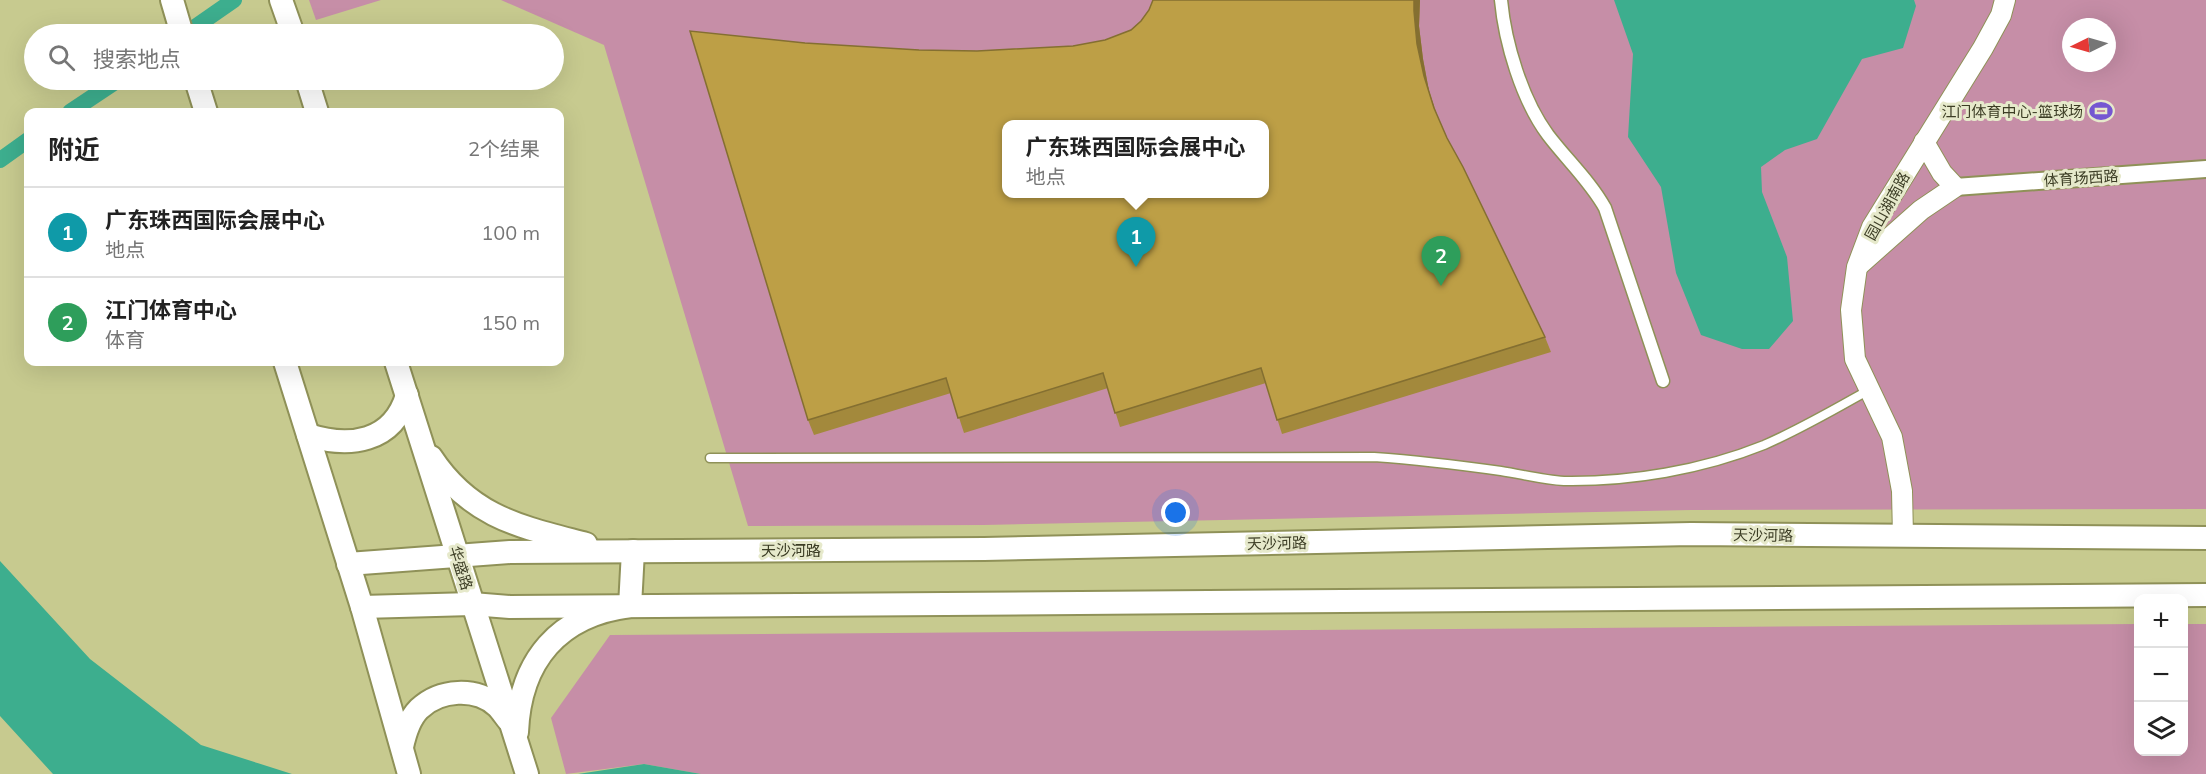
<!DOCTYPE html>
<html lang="zh">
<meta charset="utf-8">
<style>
body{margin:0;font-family:Mulish,"Noto Sans SC",sans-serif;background:#f6f6f6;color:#222}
.controls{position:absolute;right:18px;bottom:18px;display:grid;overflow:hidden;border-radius:12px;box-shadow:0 6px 24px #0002}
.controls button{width:54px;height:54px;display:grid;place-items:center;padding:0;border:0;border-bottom:2px solid #e0e0e0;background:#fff;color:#222;font:30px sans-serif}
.compass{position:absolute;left:2062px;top:18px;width:54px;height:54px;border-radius:50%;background:#fff;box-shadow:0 6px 24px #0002;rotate:265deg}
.you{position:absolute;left:1176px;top:513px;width:21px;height:21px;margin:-15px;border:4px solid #fff;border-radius:50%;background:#1a73e8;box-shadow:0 0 0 9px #1a73e833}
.badge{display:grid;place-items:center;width:39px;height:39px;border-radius:50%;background:#0f766e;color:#fff;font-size:20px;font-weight:700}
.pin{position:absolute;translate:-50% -50px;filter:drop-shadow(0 2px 3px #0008)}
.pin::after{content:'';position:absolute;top:32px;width:21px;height:18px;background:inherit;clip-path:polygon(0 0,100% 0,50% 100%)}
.popup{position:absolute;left:1002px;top:120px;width:267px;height:78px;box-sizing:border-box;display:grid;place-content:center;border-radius:12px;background:#fff;filter:drop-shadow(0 2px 4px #0005);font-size:20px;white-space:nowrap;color:#767676}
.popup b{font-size:22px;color:#222}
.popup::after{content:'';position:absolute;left:50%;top:100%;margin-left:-12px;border:12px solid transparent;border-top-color:#fff}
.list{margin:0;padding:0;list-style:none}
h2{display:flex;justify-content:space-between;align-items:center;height:78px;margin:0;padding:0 24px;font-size:26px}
h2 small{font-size:20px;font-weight:400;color:#767676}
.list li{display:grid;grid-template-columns:39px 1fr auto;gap:18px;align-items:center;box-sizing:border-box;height:90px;padding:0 24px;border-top:2px solid #e0e0e0}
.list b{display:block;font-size:22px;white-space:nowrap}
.list p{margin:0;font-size:20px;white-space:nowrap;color:#767676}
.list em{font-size:20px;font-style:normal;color:#767676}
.icon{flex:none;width:33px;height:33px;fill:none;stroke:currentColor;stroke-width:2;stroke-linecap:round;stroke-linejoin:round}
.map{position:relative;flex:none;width:2206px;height:774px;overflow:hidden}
.search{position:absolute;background:#fff;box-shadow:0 6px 24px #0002;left:24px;top:24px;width:540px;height:66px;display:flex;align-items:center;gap:15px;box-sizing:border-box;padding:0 21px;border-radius:33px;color:#767676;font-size:22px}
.panel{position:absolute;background:#fff;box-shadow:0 6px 24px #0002;left:24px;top:108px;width:540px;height:258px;border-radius:12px}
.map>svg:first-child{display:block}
.green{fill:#c68ea7;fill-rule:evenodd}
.water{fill:#3dae8e}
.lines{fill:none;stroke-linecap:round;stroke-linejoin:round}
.canal{stroke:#3dae8e;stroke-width:16}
.service-casing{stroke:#8f9158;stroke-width:11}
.pedestrian-casing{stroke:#8f9158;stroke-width:15}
.minor-casing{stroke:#8f9158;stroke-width:20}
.tertiary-casing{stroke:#8f9158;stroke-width:22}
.secondary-casing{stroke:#8f9158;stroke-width:26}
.service{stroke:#fff;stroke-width:8}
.pedestrian{stroke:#fff;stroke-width:12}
.minor{stroke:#fff;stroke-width:16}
.tertiary{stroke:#fff;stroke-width:20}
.secondary{stroke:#fff;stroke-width:22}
.wall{fill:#a3893c}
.shaded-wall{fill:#846f31}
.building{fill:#bd9f46;stroke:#846f31;stroke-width:1.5;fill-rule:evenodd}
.labels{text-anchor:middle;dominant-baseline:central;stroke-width:6;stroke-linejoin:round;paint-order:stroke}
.poi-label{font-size:15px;fill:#3c3d25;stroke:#e6e9cb;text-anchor:end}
.street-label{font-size:15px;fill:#3c3d25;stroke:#e6e9cb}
</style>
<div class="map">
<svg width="2206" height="774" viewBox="0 0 2206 774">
<rect width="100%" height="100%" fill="#c7ca8f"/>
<!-- green -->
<g class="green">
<polygon points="309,0 381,0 316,20"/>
<path d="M501,0H2206V509L1691,510L983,525L748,526L604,45ZM2071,27H2107V63H2071ZM1007,124H1265V194H1007Z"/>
<polygon points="2138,624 2138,752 2184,752 2184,624 2206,624 2206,774 701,774 644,764 566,774 551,718 610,635"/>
</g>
<!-- water -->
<g class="water">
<polygon points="1614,0 1914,0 1916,6 1903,48 1862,59 1817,139 1785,150 1761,167 1762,192 1787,257 1793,321 1769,349 1742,349 1701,335 1676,273 1661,187 1628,137 1633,54"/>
<polygon points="0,561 90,659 201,745 292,774 53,774 0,716"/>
<polygon points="644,764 701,774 578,774"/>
</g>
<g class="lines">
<!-- canal -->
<g class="canal">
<polyline points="185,34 234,0"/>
<polyline points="70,112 118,80"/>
<polyline points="0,160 28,140"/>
</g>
<!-- service casing -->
<g class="service-casing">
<path id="service" d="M710,458L1374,457C1416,460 1458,465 1501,471C1521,474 1543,480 1564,481C1630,482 1702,470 1764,445C1801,429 1835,409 1869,390"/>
</g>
<!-- pedestrian casing -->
<g class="pedestrian-casing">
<path id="pedestrian" d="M1501,0C1505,43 1522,100 1548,135C1567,160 1590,181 1605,208L1663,381"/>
</g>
<!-- minor casing -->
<g class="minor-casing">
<polyline id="minor" points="1955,187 2206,169"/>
</g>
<!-- tertiary casing -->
<g class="tertiary-casing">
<g id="tertiary">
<polyline points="1859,265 1921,210 1955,187 1942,173 1924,142"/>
<polyline points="1903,536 1902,491 1892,437 1855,359 1851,310 1857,267 1872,227 1983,48 2001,15 2005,0"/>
</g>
</g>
<!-- secondary casing -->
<g class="secondary-casing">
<g id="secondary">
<polyline points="172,0 182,34"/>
<polyline points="281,0 293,34"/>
<polyline points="196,80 206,112"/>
<polyline points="307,80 317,112"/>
<polyline points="285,362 362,607 409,774"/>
<polyline points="396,362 527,774"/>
<path d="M308,435C349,448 393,443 407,395"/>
<path d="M431,457C471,518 522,527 586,544"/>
<polyline points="348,564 510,552 984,549 1691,534 2206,538"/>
<polyline points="362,607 472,604 510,607 2206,595"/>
<path d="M517,732C520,660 559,615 630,606L633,551"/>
<path d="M402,747C405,733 409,719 419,709C440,689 476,687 497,706C501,710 505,716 509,721"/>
</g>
</g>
<!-- service -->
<use href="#service" class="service"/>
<!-- pedestrian -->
<use href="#pedestrian" class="pedestrian"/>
<!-- minor -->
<use href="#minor" class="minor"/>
<!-- tertiary -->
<use href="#tertiary" class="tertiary"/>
<!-- secondary -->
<use href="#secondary" class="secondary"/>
</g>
<!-- wall -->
<polygon class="wall" points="1153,0 1420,0 1419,26 1423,59 1429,91 1437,115 1447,138 1545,337 1551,352 1282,434 1266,383 1120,427 1108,388 964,433 951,393 814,435 808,420 805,43 919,50 977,51 1073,46 1105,40 1131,30 1141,21 1149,10"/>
<!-- shaded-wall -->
<polygon class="shaded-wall" points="1414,0 1420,0 1419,26 1423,59 1429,91 1439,123 1424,76 1417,44 1414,11"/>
<!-- building -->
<path class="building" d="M1153,0H1414V11L1417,44L1424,76L1434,108L1447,138L1463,167L1545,337L1277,420L1261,368L1115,413L1103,373L958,418L946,378L808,420L690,31L805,43L919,50L977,51L1073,46L1105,40L1131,30L1141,21L1149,10ZM1007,124H1265V194H1007Z"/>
<!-- icons -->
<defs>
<g id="stadium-bare" transform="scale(1.8)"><path d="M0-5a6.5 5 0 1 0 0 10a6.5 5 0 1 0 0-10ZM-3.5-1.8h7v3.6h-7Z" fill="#7557d1" stroke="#e6e9cb" stroke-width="2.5" paint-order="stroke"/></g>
</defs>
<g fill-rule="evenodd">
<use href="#stadium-bare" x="2101" y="111"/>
</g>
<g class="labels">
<!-- poi labels -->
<g class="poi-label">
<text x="2083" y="111">江门体育中心-篮球场</text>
</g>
<!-- street labels -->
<g class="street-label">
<text transform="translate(2081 178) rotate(-4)">体育场西路</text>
<text transform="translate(1887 206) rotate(-61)">园山湖南路</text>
<text transform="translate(1763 535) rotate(1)">天沙河路</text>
<text transform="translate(1277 543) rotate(-1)">天沙河路</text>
<text x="791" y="550">天沙河路</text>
<text transform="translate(461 568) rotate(73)">华盛路</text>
</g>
</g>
</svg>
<div class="controls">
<button>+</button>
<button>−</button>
<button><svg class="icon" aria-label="layers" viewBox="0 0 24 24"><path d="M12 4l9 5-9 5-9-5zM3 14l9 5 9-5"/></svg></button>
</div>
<svg class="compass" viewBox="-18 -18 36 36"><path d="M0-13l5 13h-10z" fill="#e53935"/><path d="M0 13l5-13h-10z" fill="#767676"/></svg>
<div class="you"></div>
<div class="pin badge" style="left:1136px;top:267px;background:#0f9aa8">1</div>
<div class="popup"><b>广东珠西国际会展中心</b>地点</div>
<div class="pin badge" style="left:1441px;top:286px;background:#2e9e5b">2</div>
<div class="search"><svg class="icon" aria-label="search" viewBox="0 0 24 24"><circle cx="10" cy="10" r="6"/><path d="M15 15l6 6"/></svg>搜索地点</div>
<section class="panel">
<h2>附近<small>2个结果</small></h2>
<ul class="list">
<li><span class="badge" style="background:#0f9aa8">1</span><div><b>广东珠西国际会展中心</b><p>地点</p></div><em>100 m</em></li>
<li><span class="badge" style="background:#2e9e5b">2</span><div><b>江门体育中心</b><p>体育</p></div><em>150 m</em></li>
</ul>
</section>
</div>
